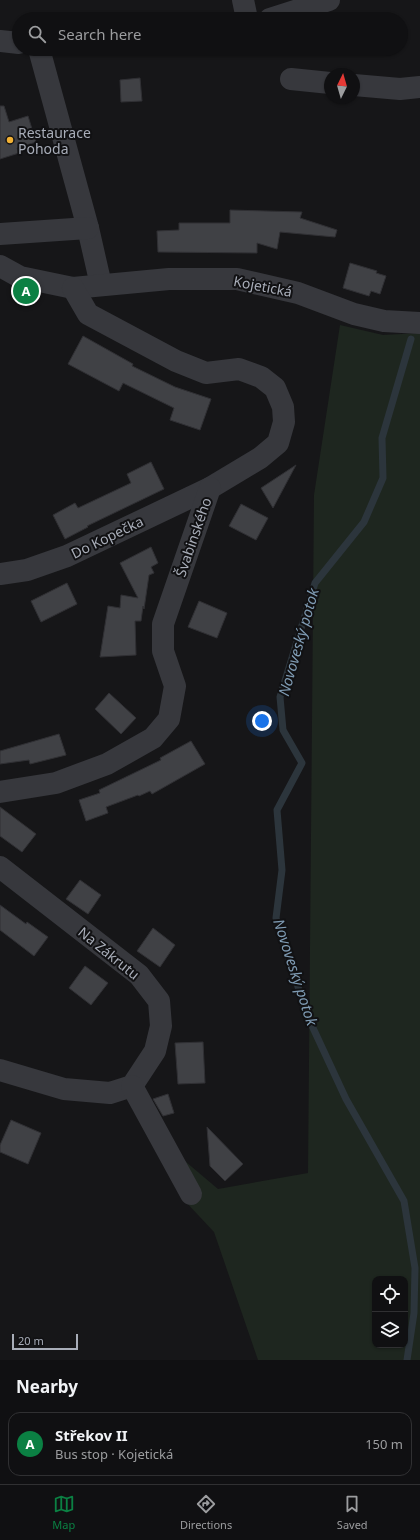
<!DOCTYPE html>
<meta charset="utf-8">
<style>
body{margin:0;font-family:"Noto Sans",sans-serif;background:#1e1e20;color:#f1f3f6}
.controls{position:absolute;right:12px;bottom:12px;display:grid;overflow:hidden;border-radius:8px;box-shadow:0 1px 3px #0004}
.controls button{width:36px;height:36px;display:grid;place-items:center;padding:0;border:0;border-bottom:1px solid #303032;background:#101012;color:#f1f3f6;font:20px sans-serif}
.compass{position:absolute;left:324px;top:68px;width:36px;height:36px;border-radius:50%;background:#101012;box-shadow:0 1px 3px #0004;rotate:5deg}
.scale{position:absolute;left:12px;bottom:10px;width:66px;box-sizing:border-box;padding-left:4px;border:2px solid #a8adb8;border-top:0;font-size:11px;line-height:14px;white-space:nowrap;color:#a8adb8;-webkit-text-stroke:3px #111113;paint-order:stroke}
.you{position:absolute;left:262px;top:721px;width:14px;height:14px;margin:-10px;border:3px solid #fff;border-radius:50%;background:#1a73e8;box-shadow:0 0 0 6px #1a73e833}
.badge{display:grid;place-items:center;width:26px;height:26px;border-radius:50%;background:#0b8043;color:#fff;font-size:13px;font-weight:700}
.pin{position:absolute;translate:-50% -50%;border:2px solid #fff;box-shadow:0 1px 4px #0006}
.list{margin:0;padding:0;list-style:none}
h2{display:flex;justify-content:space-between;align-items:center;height:52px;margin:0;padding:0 16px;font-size:17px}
h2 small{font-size:13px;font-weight:400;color:#9c9d9f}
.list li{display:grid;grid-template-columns:26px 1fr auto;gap:12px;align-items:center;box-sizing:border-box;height:64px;margin:0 8px 8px;padding:0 8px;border:1px solid #303032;border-radius:12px}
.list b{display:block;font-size:15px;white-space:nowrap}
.list p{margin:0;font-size:13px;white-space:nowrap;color:#9c9d9f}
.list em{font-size:13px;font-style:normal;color:#9c9d9f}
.icon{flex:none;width:22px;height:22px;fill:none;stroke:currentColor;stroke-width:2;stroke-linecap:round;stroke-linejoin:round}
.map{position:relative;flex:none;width:420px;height:1360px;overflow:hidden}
.search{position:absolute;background:#101012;box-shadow:0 1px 3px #0004;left:12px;right:12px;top:12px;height:44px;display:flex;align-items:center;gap:10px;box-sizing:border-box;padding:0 14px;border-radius:22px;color:#9c9d9f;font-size:15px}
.sheet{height:124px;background:#101012}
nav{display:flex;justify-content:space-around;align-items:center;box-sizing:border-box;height:56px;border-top:1px solid #303032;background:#101012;font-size:11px;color:#9c9d9f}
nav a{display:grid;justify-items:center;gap:2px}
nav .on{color:#0b8043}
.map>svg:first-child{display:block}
.green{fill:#1e261f;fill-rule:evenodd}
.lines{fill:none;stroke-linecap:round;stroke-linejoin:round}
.stream{stroke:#2c353c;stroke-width:7}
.building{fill:#404145;stroke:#303034}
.minor{stroke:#37383d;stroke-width:22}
.poi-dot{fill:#f2b134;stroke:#111113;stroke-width:1.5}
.labels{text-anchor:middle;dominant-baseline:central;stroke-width:4;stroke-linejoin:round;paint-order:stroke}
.poi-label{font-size:14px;fill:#a8adb8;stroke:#111113;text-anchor:start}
.street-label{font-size:14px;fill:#a8adb8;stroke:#111113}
.water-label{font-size:15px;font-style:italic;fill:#7f9bb3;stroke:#111113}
</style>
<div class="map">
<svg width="420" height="1360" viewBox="0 0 420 1360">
<rect width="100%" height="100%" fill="#161618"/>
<!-- green -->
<path class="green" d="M340,325L383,335L420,333V1360H258L214,1232L184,1200L140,1123L218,1189L308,1173L314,495ZM375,1279H405V1345H375Z"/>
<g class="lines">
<!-- stream -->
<polyline class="stream" points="407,1360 414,1313 415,1268 404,1201 346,1099 307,1015 276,918 282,870 277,810 302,763 283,730 280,697 315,583 364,522 383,478 382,438 411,339"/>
</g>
<!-- building -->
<g class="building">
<polygon points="140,78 142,101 121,102 120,80"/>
<polygon points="0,106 4,106 9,122 28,116 36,142 17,148 19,153 0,159"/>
<polygon points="230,210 302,212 300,218 337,230 335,237 280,232 277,249 257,243 257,253 158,252 157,231 179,230 179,223 230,223"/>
<polygon points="350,263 377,271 376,273 386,276 380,294 371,291 369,296 343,288"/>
<polygon points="83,336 133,364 132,366 175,387 211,399 200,430 170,420 174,408 123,383 119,391 68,364"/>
<polygon points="151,462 164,489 87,526 88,527 65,539 53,515 75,503 78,508 131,483 127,474"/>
<polygon points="296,465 273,508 261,488"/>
<polygon points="241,504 268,518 256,540 229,526"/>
<polygon points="151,547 158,563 151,567 154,573 149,575 144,609 143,606 141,621 135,621 136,655 100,657 108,606 120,608 121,595 138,598 120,563"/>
<polygon points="67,583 77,604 41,622 31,601"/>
<polygon points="199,601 227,613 217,638 188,627"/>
<polygon points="109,693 136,718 121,734 95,709"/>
<polygon points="59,734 66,755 30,764 29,760 0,764 0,751"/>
<polygon points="191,741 205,764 152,794 150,791 139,796 138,795 106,807 108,813 86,821 79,800 100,793 99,790 161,760 160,758"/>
<polygon points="0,807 36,834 22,852 0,836"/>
<polygon points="80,880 101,895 88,914 66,899"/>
<polygon points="0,905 26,924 27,922 48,937 34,956 0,930"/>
<polygon points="153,928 175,945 160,967 137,951"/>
<polygon points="85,966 108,983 91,1005 69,988"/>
<polygon points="203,1042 205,1083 178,1084 175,1043"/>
<polygon points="168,1094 174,1113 163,1116 153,1099"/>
<polygon points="11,1120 41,1133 28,1164 0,1152 0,1145"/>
<polygon points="207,1127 243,1164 225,1181 210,1166"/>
</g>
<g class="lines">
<!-- minor -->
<g class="minor">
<polyline points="243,0 247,19"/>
<polyline points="270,19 329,0"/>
<polyline points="0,41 19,43"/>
<polyline points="39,49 88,228 101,285"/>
<polyline points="291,79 330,83"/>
<polyline points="354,85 400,89 420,87"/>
<polyline points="0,234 88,228"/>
<polyline points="0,266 20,277 73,288 169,279 237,279 298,293 354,314 384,321 420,323"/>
<polyline points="0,574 27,570 67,556 210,488 260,458 278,443 284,422 283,407 275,388 261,377 239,369 206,373 176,361 88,314 73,288"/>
<polyline points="0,792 56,783 107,764 153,738 169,719 175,686 163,651 163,624 210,488"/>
<polyline points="0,867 139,975 159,1001 161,1026 155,1051 132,1086 110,1093 64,1089 0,1070"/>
<polyline points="132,1086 191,1194"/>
</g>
</g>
<!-- markers -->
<circle class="poi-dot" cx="10" cy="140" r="4"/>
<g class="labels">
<!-- poi labels -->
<g class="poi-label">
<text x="18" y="132">Restaurace<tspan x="18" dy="16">Pohoda</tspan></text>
</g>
<!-- street labels -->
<g class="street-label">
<text transform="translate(263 286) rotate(11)">Kojetická</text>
<text transform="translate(107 537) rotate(-26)">Do Kopečka</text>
<text transform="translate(193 537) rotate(-71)">Švabinského</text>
<text transform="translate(109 953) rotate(39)">Na Zákrutu</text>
</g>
<!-- water labels -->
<g class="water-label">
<text transform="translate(298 642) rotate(-74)">Novoveský potok</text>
<text transform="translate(296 972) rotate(72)">Novoveský potok</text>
</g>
</g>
</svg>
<div class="controls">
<button><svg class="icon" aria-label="locate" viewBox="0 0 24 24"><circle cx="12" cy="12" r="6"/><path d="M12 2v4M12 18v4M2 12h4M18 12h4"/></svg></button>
<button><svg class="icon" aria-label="layers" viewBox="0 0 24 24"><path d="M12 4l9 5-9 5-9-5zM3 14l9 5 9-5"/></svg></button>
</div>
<svg class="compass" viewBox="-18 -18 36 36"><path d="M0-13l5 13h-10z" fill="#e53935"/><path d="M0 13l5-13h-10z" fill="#9c9d9f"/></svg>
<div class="scale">20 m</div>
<div class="you"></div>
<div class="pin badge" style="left:26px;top:291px">A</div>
<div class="search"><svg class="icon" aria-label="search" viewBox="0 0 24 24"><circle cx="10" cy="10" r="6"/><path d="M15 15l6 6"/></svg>Search here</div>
</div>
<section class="sheet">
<h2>Nearby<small></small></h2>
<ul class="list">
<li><span class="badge">A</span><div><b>Střekov II</b><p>Bus stop · Kojetická</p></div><em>150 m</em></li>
</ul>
</section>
<nav>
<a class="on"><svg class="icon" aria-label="map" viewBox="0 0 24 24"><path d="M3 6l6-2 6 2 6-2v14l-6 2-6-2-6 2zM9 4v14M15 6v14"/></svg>Map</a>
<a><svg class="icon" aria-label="directions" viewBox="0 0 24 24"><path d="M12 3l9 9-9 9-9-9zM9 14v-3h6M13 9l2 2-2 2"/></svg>Directions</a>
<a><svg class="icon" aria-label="saved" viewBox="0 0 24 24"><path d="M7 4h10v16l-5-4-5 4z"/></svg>Saved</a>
</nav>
